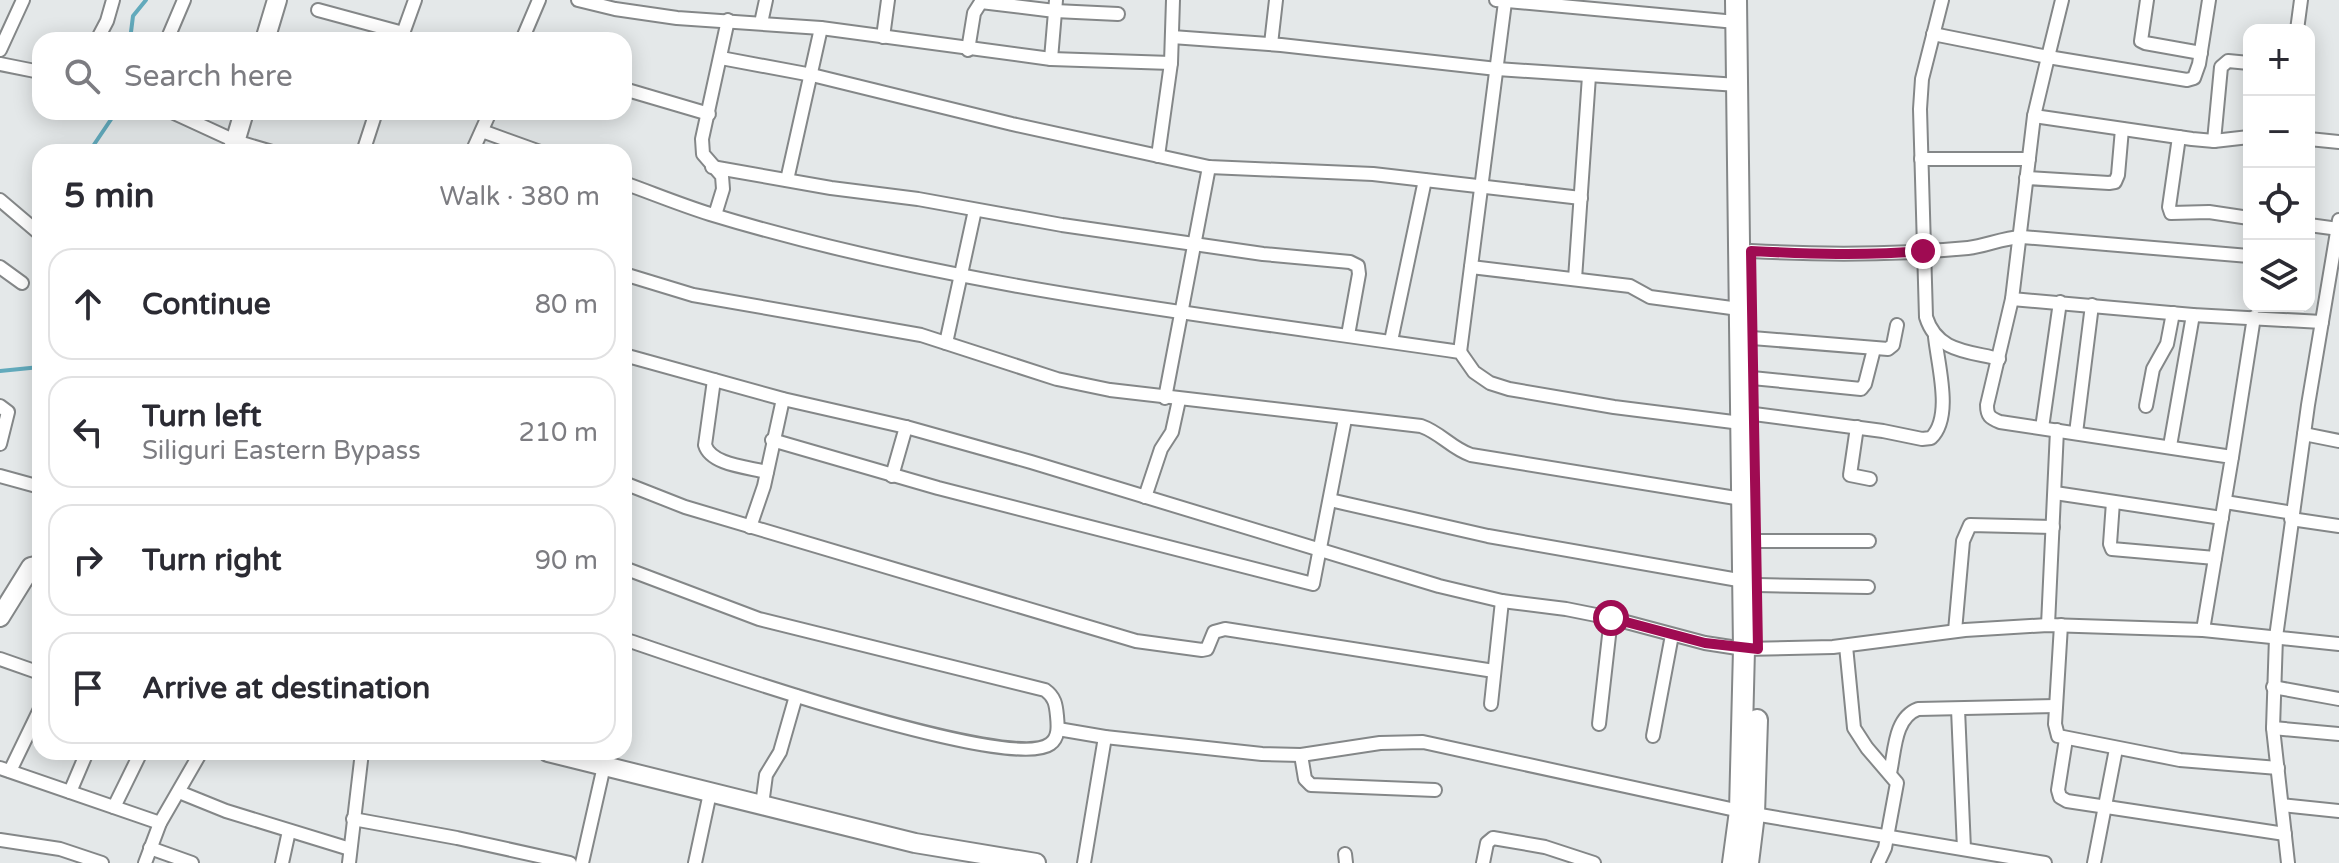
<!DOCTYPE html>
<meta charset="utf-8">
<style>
body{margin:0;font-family:"Varela Round",sans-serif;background:#f2f2f3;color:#2b2b33}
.controls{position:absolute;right:24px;top:24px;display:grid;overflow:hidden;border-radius:16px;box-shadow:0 4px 20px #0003}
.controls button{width:72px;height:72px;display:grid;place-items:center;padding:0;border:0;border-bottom:2px solid #e1e1e2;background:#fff;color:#2b2b33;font:40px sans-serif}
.stop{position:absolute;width:24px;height:24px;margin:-18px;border:6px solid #9f0b52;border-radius:50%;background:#fff}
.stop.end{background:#9f0b52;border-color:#fff;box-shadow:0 2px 8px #0008}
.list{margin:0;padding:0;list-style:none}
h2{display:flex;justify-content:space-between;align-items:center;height:104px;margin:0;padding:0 32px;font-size:34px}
h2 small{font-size:26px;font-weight:400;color:#7c7c81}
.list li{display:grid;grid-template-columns:52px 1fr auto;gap:24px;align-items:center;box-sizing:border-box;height:112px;margin:0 16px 16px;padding:0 16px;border:2px solid #e1e1e2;border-radius:24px}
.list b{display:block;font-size:30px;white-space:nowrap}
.list p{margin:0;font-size:26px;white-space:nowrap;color:#7c7c81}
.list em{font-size:26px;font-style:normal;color:#7c7c81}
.icon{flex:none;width:44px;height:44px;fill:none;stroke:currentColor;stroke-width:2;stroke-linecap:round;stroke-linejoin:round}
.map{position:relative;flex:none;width:2339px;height:863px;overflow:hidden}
.search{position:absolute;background:#fff;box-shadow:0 4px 20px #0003;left:32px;top:32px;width:600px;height:88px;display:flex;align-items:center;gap:20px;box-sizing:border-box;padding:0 28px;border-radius:24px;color:#7c7c81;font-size:30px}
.panel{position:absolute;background:#fff;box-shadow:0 4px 20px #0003;left:32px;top:144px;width:600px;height:616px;border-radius:24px}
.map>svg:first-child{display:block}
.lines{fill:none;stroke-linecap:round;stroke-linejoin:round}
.stream{stroke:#62aabc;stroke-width:4}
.street-casing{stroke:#848788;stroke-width:16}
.secondary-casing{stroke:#848788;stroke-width:22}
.primary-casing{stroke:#848788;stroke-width:24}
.street{stroke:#fff;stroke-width:12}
.secondary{stroke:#fff;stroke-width:18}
.primary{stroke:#fff;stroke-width:20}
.route{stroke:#9f0b52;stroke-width:10}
</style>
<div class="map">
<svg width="2339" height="863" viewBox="0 0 2339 863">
<rect width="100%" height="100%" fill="#e4e8e9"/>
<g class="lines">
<!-- stream -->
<g class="stream">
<polyline points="130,40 133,16 146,0"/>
<polyline points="89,152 116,112"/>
<polyline points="0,371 40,367"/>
</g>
<!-- street casing -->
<g class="street-casing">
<g id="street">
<polyline points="578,0 615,9 677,18 821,28 1051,59 1171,63"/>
<polyline points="1496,0 1736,22"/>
<path d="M1942,0L1922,79L1920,109L1926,317C1937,352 1968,351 1999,359"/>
<polyline points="2147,0 2141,41 2145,43 2201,53"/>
<polyline points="318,10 403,33"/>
<polyline points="761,23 766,0"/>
<polyline points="2297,30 2301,0"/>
<polyline points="1933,34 2048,57 2062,0"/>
<polyline points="883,37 888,0"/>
<polyline points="1172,37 1281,45 1497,69 1738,85"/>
<polyline points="401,39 415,0"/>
<polyline points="97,40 107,21 113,0"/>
<polyline points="167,40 184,0"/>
<polyline points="522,40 539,0"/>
<polyline points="1271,44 1276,0"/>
<polyline points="0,50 23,0"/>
<polyline points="968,50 974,13 981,2 1055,11 1118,14"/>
<polyline points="721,58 812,75 1012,124 1209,167 1373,174 1581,198"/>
<polyline points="1051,59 1056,0"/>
<polyline points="0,64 40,72"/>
<polyline points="624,89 709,114"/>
<polyline points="172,112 235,141 272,152"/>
<polyline points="2034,116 2192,139 2214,141 2249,137"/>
<polyline points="482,131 540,152"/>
<polyline points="2179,137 2169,207 2171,213 2209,212 2249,218"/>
<polyline points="2309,139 2339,142"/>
<polyline points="2214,141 2221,67 2228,61 2249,63"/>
<polyline points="363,152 376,112"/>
<polyline points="472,152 490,112"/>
<polyline points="1158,156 1171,63 1173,0"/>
<polyline points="1921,159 2029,159"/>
<polyline points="712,167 831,188 918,199 1062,225 1263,254 1350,262 1358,266 1359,274 1348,335"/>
<polyline points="2026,178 2109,183 2115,182 2118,175 2122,129"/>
<polyline points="787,180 821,28"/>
<path d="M624,183C652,193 681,205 710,214C953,288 1209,315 1460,352L1474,372L1490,383L1509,389L1614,407L1741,423"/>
<polyline points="0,200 40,234"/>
<polyline points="715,215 723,189 722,176 703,154 702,139 728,20"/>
<polyline points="2309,225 2339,229"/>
<path d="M1751,251C1824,255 1895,255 1968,248C1987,246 2001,238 2022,237L2249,256"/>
<polyline points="0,267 22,283"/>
<polyline points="1471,267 1630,286 1650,297 1739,309"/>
<path d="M624,274L693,295L921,335L1057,379L1110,390L1421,426C1441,433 1451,448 1471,455L1742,499"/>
<polyline points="1575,279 1589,76"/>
<polyline points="2012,299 2193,315 2322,322"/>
<polyline points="1752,338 1888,349 1893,345 1897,325"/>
<polyline points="1391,341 1425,180"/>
<polyline points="946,343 975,210"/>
<polyline points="1460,352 1505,2"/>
<polyline points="624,355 783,399 906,427 1031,462 1439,586 1502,601 1566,609 1611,618 1705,643 1744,649 1833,647 1965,630 2048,625 2203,630 2339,644"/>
<polyline points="1752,378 1861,389 1865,384 1874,349"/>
<path d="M714,380L705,445C711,465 748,467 767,472"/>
<polyline points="1165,398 1209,167"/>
<polyline points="0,406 8,412 0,444"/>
<polyline points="2146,406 2153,369 2167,344 2173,313"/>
<path d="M1754,414L1883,431L1922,439L1931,438C1953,417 1938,366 1935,337"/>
<polyline points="1857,427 1850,475 1870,479"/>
<polyline points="2042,428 2060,302"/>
<polyline points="2076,433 2092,305"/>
<polyline points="2304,434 2339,441"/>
<polyline points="772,440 938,488 1313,584 1345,419"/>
<polyline points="2170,446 2193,315"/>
<polyline points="2232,457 2254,317"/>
<polyline points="0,476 40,487"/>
<polyline points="892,476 906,427"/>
<polyline points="624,483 685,507 1136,641 1202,650 1207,649 1214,632 1225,629 1494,671"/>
<polyline points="2055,493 2222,518"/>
<polyline points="1145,497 1161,449 1172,432 1179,400"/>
<polyline points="1330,500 1488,536 1744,581"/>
<polyline points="2113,502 2110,544 2112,549 2215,558"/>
<polyline points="2225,502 2293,513"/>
<polyline points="2291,519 2339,526"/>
<polyline points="750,527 764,486 783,399"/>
<polyline points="1756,541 1869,541"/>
<path d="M624,568L759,619L1045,690C1055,697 1056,705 1057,716C1058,726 1059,738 1050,744C1010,774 683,659 624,639"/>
<polyline points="1757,585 1868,587"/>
<polyline points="2048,625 2057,430"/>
<polyline points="2061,625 2055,724 2058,736 2180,760 2278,768"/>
<path d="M2203,630L2232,457L2000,422C1990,418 1987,416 1987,405L2012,299L2034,116L2048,57L2187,80L2194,78L2199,64L2209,0"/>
<polyline points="1955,631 1963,541 1970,525 2053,527"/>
<polyline points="1846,646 1854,728 1867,748 1897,783 1885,848 1878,863"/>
<polyline points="0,659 40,673"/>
<polyline points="2273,687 2339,699"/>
<polyline points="1491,704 1502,601"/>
<polyline points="1958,709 1964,849"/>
<polyline points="1599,724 1611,618"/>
<polyline points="2273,728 2339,734"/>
<polyline points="1058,729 1105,737 1262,754 1301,755 1380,743 1423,742 1740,811"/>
<polyline points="1653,736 1672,635"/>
<polyline points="2066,739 2058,790 2060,797 2067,801 2285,834"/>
<polyline points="1301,755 1305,779 1311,785 1435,790"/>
<polyline points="0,768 160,823"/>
<polyline points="10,771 40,709"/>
<path d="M1890,773C1895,751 1894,718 1918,709L2056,706"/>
<polyline points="70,792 87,752"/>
<polyline points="179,792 226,811 350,849"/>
<polyline points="762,805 766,775 780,752 796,696"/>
<polyline points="2282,805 2339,811"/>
<polyline points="114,807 141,752"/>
<polyline points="1754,814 2045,863"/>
<polyline points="353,819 457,838 570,863"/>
<polyline points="0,840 60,849 102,863"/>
<polyline points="150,848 192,863"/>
<polyline points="1345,854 1346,863"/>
<polyline points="145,863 160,823 201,752"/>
<polyline points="282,863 289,831"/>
<polyline points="349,863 362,752"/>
<polyline points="582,863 604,766"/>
<polyline points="695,863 710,793"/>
<polyline points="1084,863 1105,737"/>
<polyline points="1483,863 1487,843 1493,838 1545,847 1594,863"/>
<polyline points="2094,863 2116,749"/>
<polyline points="2288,863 2273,728 2276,637 2308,405 2339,220"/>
</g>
</g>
<!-- secondary casing -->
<g class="secondary-casing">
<g id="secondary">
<polyline points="265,40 277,0"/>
<polyline points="232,152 244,112"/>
<polyline points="0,617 31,567 40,565"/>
<polyline points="548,752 915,843 1036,863"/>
</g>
</g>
<!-- primary casing -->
<g class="primary-casing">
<g id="primary">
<polyline points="1733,863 1740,811 1744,649 1736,0"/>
<polyline points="1748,863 1754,814 1757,720"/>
</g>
</g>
<!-- street -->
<use href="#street" class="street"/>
<!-- secondary -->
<use href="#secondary" class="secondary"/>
<!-- primary -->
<use href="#primary" class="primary"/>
</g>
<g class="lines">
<!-- route -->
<path class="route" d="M1611,618L1705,643L1758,649L1751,251C1809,254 1865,256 1923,251"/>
</g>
</svg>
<div class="controls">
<button>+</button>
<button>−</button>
<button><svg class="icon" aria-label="locate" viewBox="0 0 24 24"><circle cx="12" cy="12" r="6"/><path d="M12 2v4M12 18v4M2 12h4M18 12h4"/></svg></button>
<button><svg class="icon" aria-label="layers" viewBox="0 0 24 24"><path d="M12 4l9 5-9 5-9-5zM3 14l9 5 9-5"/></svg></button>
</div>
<div class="stop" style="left:1611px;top:618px"></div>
<div class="stop end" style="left:1923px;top:251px"></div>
<div class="search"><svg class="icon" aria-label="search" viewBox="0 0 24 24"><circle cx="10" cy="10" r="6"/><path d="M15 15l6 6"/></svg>Search here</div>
<section class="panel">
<h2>5 min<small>Walk · 380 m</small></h2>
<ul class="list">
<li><svg class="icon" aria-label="ahead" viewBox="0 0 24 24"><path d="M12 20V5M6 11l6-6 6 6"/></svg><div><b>Continue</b></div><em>80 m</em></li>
<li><svg class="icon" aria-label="left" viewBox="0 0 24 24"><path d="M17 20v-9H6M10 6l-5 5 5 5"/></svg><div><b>Turn left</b><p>Siliguri Eastern Bypass</p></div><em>210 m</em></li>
<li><svg class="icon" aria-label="right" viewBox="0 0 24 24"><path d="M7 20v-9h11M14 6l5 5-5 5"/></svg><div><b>Turn right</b></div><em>90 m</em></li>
<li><svg class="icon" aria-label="arrive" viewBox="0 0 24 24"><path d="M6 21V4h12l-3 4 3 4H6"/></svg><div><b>Arrive at destination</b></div></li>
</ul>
</section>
</div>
